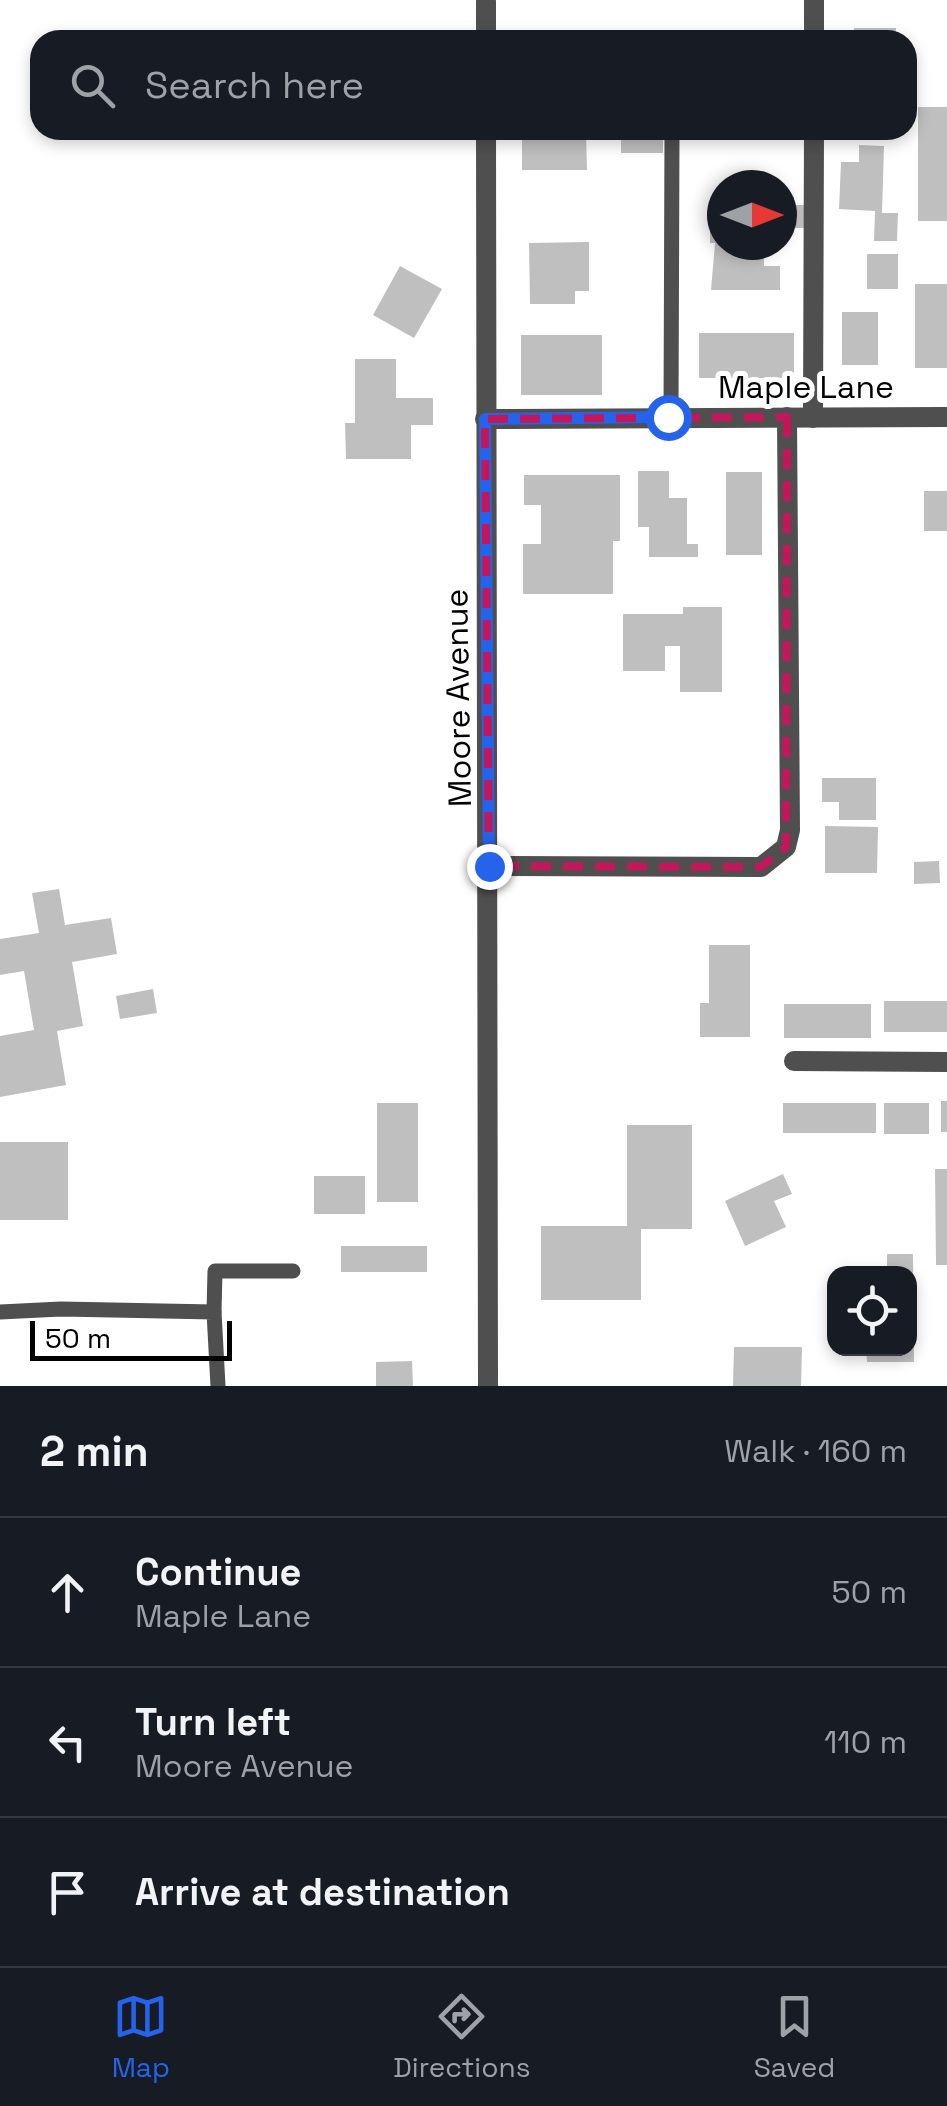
<!DOCTYPE html>
<meta charset="utf-8">
<style>
body{margin:0;font-family:"Space Grotesk",sans-serif;background:#20242c;color:#f1f3f6}
.controls{position:absolute;right:30px;bottom:30px;display:grid;overflow:hidden;border-radius:20px;box-shadow:0 5px 15px #0003}
.controls button{width:90px;height:90px;display:grid;place-items:center;padding:0;border:0;border-bottom:2px solid #363941;background:#171b24;color:#f1f3f6;font:50px sans-serif}
.compass{position:absolute;left:707px;top:170px;width:90px;height:90px;border-radius:50%;background:#171b24;box-shadow:0 5px 15px #0003;rotate:90deg}
.scale{position:absolute;left:30px;bottom:25px;width:202px;box-sizing:border-box;padding-left:10px;border:5px solid #000;border-top:0;font-size:28px;line-height:35px;white-space:nowrap;color:#000;-webkit-text-stroke:8px #fff;paint-order:stroke}
.stop{position:absolute;width:30px;height:30px;margin:-22px;border:8px solid #2563eb;border-radius:50%;background:#fff}
.stop.end{background:#2563eb;border-color:#fff;box-shadow:0 2px 10px #0008}
.list{margin:0;padding:0;list-style:none}
h2{display:flex;justify-content:space-between;align-items:center;height:130px;margin:0;padding:0 40px;font-size:42px}
h2 small{font-size:32px;font-weight:400;color:#9ea1a6}
.list li{display:grid;grid-template-columns:65px 1fr auto;gap:30px;align-items:center;box-sizing:border-box;height:150px;padding:0 40px;border-top:2px solid #363941}
.list b{display:block;font-size:38px;white-space:nowrap}
.list p{margin:0;font-size:32px;white-space:nowrap;color:#9ea1a6}
.list em{font-size:32px;font-style:normal;color:#9ea1a6}
.icon{flex:none;width:55px;height:55px;fill:none;stroke:currentColor;stroke-width:2;stroke-linecap:round;stroke-linejoin:round}
.map{position:relative;flex:none;width:947px;height:1386px;overflow:hidden}
.search{position:absolute;background:#171b24;box-shadow:0 5px 15px #0003;left:30px;right:30px;top:30px;height:110px;display:flex;align-items:center;gap:25px;box-sizing:border-box;padding:0 35px;border-radius:30px;color:#9ea1a6;font-size:38px}
.sheet{height:580px;background:#171b24}
nav{display:flex;justify-content:space-around;align-items:center;box-sizing:border-box;height:140px;border-top:2px solid #363941;background:#171b24;font-size:28px;color:#9ea1a6}
nav a{display:grid;justify-items:center;gap:5px}
nav .on{color:#2563eb}
.map>svg:first-child{display:block}
.building{fill:#bfbfbf}
.lines{fill:none;stroke-linecap:round;stroke-linejoin:round}
.lane{stroke:#4f4f4f;stroke-width:15}
.street{stroke:#4f4f4f;stroke-width:20}
.route{stroke:#2563eb;stroke-width:12}
.marked{fill:none;stroke:#c2185b;stroke-width:8;stroke-dasharray:20 12;stroke-linejoin:round}
.labels{text-anchor:middle;dominant-baseline:central;stroke-width:10;stroke-linejoin:round;paint-order:stroke}
.street-label{font-size:32px;fill:#000;stroke:#fff}
</style>
<div class="map">
<svg width="947" height="1386" viewBox="0 0 947 1386">
<rect width="100%" height="100%" fill="#fff"/>
<!-- building -->
<g class="building">
<rect x="854" y="28" width="42" height="12"/>
<rect x="918" y="107" width="29" height="114"/>
<rect x="621" y="130" width="42" height="23"/>
<polygon points="586,133 587,170 522,170 522,134"/>
<polygon points="859,145 884,146 882,213 898,213 897,241 874,241 875,211 839,209 841,162 859,162"/>
<polygon points="782,197 794,197 794,205 804,205 804,228 786,228"/>
<polygon points="710,211 722,211 722,245 764,245 764,266 780,266 780,290 711,290 715,243 710,243"/>
<polygon points="589,242 589,291 575,291 575,304 530,304 529,243"/>
<rect x="867" y="254" width="31" height="35"/>
<polygon points="400,266 442,289 414,338 373,315"/>
<rect x="915" y="284" width="32" height="84"/>
<rect x="842" y="312" width="36" height="53"/>
<rect x="699" y="333" width="95" height="45"/>
<rect x="521" y="335" width="81" height="60"/>
<polygon points="355,359 396,359 396,398 433,398 433,425 411,425 411,459 346,459 345,423 355,423"/>
<polygon points="638,471 669,471 669,498 687,498 687,544 698,544 698,557 649,557 649,527 638,527"/>
<rect x="726" y="472" width="36" height="83"/>
<polygon points="524,475 620,475 620,541 613,541 613,594 523,594 523,544 541,544 541,505 524,505"/>
<rect x="924" y="491" width="23" height="40"/>
<polygon points="683,607 722,607 722,692 680,692 680,646 665,646 665,671 623,671 623,614 683,614"/>
<polygon points="822,778 876,778 876,820 839,820 839,802 822,802"/>
<polygon points="825,826 878,827 877,873 825,873"/>
<polygon points="939,861 940,883 914,884 914,862"/>
<polygon points="59,889 65,925 111,918 117,954 72,962 83,1026 57,1031 66,1085 0,1097 0,1036 34,1030 24,971 0,975 0,939 39,933 32,893"/>
<polygon points="709,945 750,945 750,1037 700,1037 700,1003 709,1003"/>
<polygon points="153,989 157,1013 120,1019 116,996"/>
<rect x="884" y="1001" width="63" height="31"/>
<rect x="784" y="1004" width="87" height="34"/>
<rect x="941" y="1101" width="6" height="31"/>
<rect x="377" y="1103" width="41" height="99"/>
<rect x="783" y="1103" width="93" height="30"/>
<rect x="884" y="1103" width="45" height="31"/>
<polygon points="627,1125 692,1125 692,1229 641,1229 641,1300 541,1300 541,1226 627,1226"/>
<rect x="0" y="1142" width="68" height="78"/>
<polygon points="935,1169 947,1169 947,1265 936,1265"/>
<polygon points="783,1174 792,1194 774,1201 786,1227 745,1246 725,1201"/>
<rect x="314" y="1176" width="51" height="38"/>
<rect x="341" y="1246" width="86" height="26"/>
<polygon points="887,1254 913,1254 914,1362 867,1362 866,1348 910,1348 910,1274 887,1274"/>
<polygon points="734,1347 802,1347 801,1386 733,1386"/>
<polygon points="412,1361 413,1386 376,1386 376,1362"/>
</g>
<g class="lines">
<!-- lane -->
<g class="lane">
<polyline points="671,417 672,130"/>
<polyline points="0,1312 61,1309 214,1312 218,1386"/>
<polyline points="214,1312 215,1271 293,1271"/>
</g>
<!-- street -->
<g class="street">
<polyline points="486,40 486,2"/>
<polyline points="814,40 814,1"/>
<polyline points="486,130 488,1386"/>
<polyline points="813,418 814,130"/>
<polyline points="485,419 947,417"/>
<polyline points="489,866 761,867 786,847 790,830 787,417"/>
<polyline points="794,1061 947,1062"/>
</g>
</g>
<g class="lines">
<!-- route -->
<polyline class="route" points="489,866 485,419 668,417"/>
</g>
<!-- marked area -->
<path class="marked" d="M787,417L786,847L761,867L489,866L485,419Z"/>
<g class="labels">
<!-- street labels -->
<g class="street-label">
<text x="806" y="387">Maple Lane</text>
<text transform="translate(458 698) rotate(-91)">Moore Avenue</text>
</g>
</g>
</svg>
<div class="controls">
<button><svg class="icon" aria-label="locate" viewBox="0 0 24 24"><circle cx="12" cy="12" r="6"/><path d="M12 2v4M12 18v4M2 12h4M18 12h4"/></svg></button>
</div>
<svg class="compass" viewBox="-18 -18 36 36"><path d="M0-13l5 13h-10z" fill="#e53935"/><path d="M0 13l5-13h-10z" fill="#9ea1a6"/></svg>
<div class="scale">50 m</div>
<div class="stop" style="left:668px;top:417px"></div>
<div class="stop end" style="left:489px;top:866px"></div>
<div class="search"><svg class="icon" aria-label="search" viewBox="0 0 24 24"><circle cx="10" cy="10" r="6"/><path d="M15 15l6 6"/></svg>Search here</div>
</div>
<section class="sheet">
<h2>2 min<small>Walk · 160 m</small></h2>
<ul class="list">
<li><svg class="icon" aria-label="ahead" viewBox="0 0 24 24"><path d="M12 20V5M6 11l6-6 6 6"/></svg><div><b>Continue</b><p>Maple Lane</p></div><em>50 m</em></li>
<li><svg class="icon" aria-label="left" viewBox="0 0 24 24"><path d="M17 20v-9H6M10 6l-5 5 5 5"/></svg><div><b>Turn left</b><p>Moore Avenue</p></div><em>110 m</em></li>
<li><svg class="icon" aria-label="arrive" viewBox="0 0 24 24"><path d="M6 21V4h12l-3 4 3 4H6"/></svg><div><b>Arrive at destination</b></div></li>
</ul>
</section>
<nav>
<a class="on"><svg class="icon" aria-label="map" viewBox="0 0 24 24"><path d="M3 6l6-2 6 2 6-2v14l-6 2-6-2-6 2zM9 4v14M15 6v14"/></svg>Map</a>
<a><svg class="icon" aria-label="directions" viewBox="0 0 24 24"><path d="M12 3l9 9-9 9-9-9zM9 14v-3h6M13 9l2 2-2 2"/></svg>Directions</a>
<a><svg class="icon" aria-label="saved" viewBox="0 0 24 24"><path d="M7 4h10v16l-5-4-5 4z"/></svg>Saved</a>
</nav>
